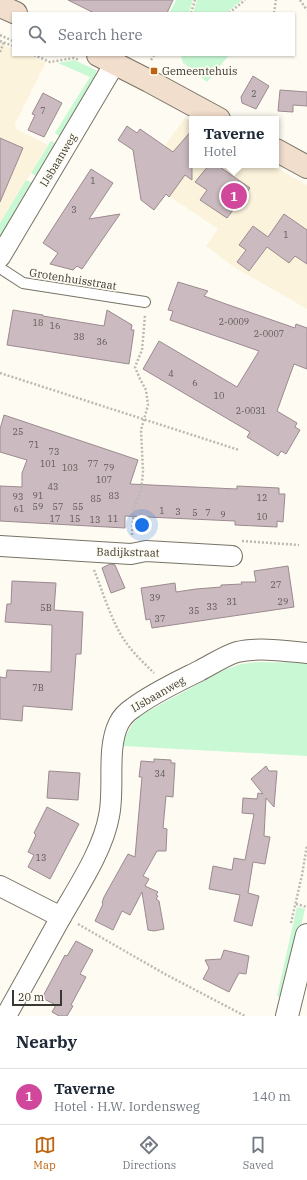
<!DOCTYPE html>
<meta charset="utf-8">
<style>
body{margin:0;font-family:"IBM Plex Serif",serif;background:#f6f6f7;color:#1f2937}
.scale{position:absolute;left:12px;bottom:10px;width:50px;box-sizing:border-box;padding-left:4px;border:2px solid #3a3832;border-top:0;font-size:11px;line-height:14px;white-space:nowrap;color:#3a3832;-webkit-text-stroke:3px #fefbf2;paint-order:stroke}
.you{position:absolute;left:142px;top:525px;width:14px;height:14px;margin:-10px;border:3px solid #fff;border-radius:50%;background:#1a73e8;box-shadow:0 0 0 6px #1a73e833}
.badge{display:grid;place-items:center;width:26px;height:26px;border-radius:50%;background:#bf640e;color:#fff;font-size:13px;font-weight:700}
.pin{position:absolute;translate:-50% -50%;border:2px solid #fff;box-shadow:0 1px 4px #0006}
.popup{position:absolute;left:189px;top:116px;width:90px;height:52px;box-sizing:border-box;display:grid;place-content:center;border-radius:0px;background:#fff;filter:drop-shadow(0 1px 3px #0005);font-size:13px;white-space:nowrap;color:#747a83}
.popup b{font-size:15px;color:#1f2937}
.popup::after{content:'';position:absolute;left:50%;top:100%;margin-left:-8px;border:8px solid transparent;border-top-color:#fff}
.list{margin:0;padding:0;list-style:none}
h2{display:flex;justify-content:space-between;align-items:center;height:52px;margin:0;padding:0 16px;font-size:17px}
h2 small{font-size:13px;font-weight:400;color:#747a83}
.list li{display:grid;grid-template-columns:26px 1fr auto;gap:12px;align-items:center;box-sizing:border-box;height:56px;padding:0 16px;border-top:1px solid #e0e1e3}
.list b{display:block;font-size:15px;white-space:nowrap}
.list p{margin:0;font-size:13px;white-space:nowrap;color:#747a83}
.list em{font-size:13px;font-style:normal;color:#747a83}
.icon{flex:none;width:22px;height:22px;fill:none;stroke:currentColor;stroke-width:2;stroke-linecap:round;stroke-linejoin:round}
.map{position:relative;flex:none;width:307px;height:1016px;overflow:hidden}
.search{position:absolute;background:#fff;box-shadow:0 1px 3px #0004;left:12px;right:12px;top:12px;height:44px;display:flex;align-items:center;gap:10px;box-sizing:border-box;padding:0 14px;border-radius:0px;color:#747a83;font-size:15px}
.sheet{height:108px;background:#fff}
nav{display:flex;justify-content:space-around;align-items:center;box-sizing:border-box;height:56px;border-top:1px solid #e0e1e3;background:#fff;font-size:11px;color:#747a83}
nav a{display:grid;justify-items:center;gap:2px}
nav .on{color:#bf640e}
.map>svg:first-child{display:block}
.built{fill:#fcf3dc}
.green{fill:#c9f8d5}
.building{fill:#cbbabf;stroke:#9b8b90}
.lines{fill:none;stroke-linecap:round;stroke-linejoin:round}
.service-casing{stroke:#787366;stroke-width:12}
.minor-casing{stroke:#787366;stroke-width:22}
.tertiary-casing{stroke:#787366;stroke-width:24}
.secondary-casing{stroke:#787366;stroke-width:24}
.path{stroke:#bcb9b1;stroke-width:2.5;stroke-dasharray:2 2;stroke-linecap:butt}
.service{stroke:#fff;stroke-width:10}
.minor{stroke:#fff;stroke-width:20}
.tertiary{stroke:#fff;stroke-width:22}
.secondary{stroke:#f2decd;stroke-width:22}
.poi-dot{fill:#bf640e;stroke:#fefbf2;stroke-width:1.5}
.labels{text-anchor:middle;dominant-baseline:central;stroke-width:3.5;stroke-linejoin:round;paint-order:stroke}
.number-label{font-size:9px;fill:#5e5855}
.poi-label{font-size:11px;fill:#3a3832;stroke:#fefbf2;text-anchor:start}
.street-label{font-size:11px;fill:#3a3832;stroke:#fefbf2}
</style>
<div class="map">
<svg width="307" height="1016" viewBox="0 0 307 1016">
<rect width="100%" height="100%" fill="#fefbf2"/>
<!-- built -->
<g class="built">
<polygon points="0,43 13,49 13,55 28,55 46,62 15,124 16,129 48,145 0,223"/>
<polygon points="185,118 192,122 192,165 271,165 307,185 307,309 234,267 206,246 218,229 148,182 166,156 166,144"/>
</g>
<!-- green -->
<g class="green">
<polygon points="176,0 193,0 189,13 171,13 170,12"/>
<polygon points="197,0 242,0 226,13 193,13"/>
<polygon points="181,55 229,55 207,82 184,63 183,64"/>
<polygon points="74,60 96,70 96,85 61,137 55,133 90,77 58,63"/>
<polygon points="51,141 56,144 40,178 31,173"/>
<polygon points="26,180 33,183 0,245 0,223"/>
<path d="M258,662L307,663V756L123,746C126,733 131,724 141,715L224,670L241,664Z"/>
<polygon points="297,907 305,909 284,998 277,996"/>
</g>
<!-- building -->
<g class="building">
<polygon points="68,0 173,0 167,13 94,13"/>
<polygon points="253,76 269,86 256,109 242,103 241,97"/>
<polygon points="280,90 307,92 307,106 293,105 293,112 278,111"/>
<polygon points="43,93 62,103 44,137 28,130 35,115 32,114"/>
<polygon points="127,126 137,133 140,129 173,152 192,130 192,180 185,175 169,197 166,194 154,210 141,200 133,150 118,140"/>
<polygon points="0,138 23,148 0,202"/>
<polygon points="209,165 217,165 250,188 227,218 200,200 207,190 195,182"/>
<polygon points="91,169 113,183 89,219 120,214 82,269 77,266 73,270 50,264 58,253 43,243"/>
<polygon points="284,214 307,230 307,264 295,256 289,263 267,247 249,271 237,262 246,250 239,245 253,226 268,237"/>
<polygon points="178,282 208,291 204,296 226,304 295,328 296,324 307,328 307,369 294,364 277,411 297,423 295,427 300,430 286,454 281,451 278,456 247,437 250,432 143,369 159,341 237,387 259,351 170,320 173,311 168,310"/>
<polygon points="13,310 43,315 43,316 104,326 107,310 132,325 131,330 134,330 129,364 7,345"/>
<polygon points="4,415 138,460 130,484 237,489 237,486 279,488 279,494 285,494 283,522 277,521 277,527 235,525 235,521 125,516 125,528 0,521 0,486 22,487 22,473 27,460 0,452 0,429"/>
<polygon points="110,564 115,565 125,588 111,593 102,568"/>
<polygon points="288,566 294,607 152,628 150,619 146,620 141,588 175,583 176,592 196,589 221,587 221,585 242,584 241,582 256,582 254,571"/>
<polygon points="12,581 56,583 54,610 83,612 81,654 76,654 72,710 23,706 22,721 0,719 0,677 6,678 7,670 51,672 52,625 5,622 7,604 11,604"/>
<polygon points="154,759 171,760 171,763 175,763 173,797 166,796 163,828 167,829 166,851 157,851 143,876 149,879 145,886 158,892 156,895 158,896 156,899 159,901 164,929 154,931 148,930 142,892 130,915 122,911 113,930 95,921 103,904 102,903 104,897 128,854 135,857 142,777 139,777 141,761 154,762"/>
<polygon points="266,766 269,771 277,771 274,807 266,798 264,836 270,837 265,864 253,862 248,893 259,896 252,926 234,921 240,895 209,889 213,866 232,870 234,858 245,860 254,814 242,813 243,798 257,799 258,793 263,794 251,779"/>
<polygon points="49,771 80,773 78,800 47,798"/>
<polygon points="47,807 79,824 50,879 28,867 34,855 28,852 36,835 34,833"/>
<polygon points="76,941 93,950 80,974 86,977 71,1005 73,1006 67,1016 59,1016 52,1012 56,1005 42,998 65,955 67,956"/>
<polygon points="224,950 249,956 246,974 239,973 229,992 203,979 209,968 205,960 221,959"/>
</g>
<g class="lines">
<!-- service casing -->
<g class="service-casing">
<polyline id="service" points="0,268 23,283 145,302"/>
</g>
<!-- minor casing -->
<g class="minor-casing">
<g id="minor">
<polyline points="0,257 115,63"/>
<polyline points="0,546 131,554 146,551 232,556"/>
<polyline points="0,886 61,917 6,1016"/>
<path d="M61,917C78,887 103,850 109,816C115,789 106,748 119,723C122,717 127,712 133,708C153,693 177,682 199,671C211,665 224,656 237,652C258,647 286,651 307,653"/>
</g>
</g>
<!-- tertiary casing -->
<g class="tertiary-casing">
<polyline id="tertiary" points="287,1016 307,935"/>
</g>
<!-- secondary casing -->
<g class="secondary-casing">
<g id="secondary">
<polyline points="0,6 16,13"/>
<polyline points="98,55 149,81 219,119"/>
<polyline points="276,150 307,167"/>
</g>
</g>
<!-- path -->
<g class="path">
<polyline points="300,0 307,10"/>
<polyline points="191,13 195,0"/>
<polyline points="229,13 245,0"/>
<polyline points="274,13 276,0"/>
<polyline points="0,35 13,41"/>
<polyline points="0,41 13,46"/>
<polyline points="0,52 4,42"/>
<polyline points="34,55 50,62 74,58 79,60"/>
<polyline points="151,60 154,55"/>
<polyline points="0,373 239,450"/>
<polyline points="132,535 134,507 141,492 143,472 141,430 148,405 146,390 140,379 135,367 142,350 145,315"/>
<polyline points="242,541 299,545"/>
<path d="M94,570C103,592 112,623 125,641C133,653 144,663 154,673"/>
<polyline points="296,904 307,907"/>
<polyline points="291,923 302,875 307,845"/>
<polyline points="78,924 163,973 245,1016"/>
</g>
<!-- service -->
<use href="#service" class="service"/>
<!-- minor -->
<use href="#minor" class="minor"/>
<!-- tertiary -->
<use href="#tertiary" class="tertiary"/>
<!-- secondary -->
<use href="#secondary" class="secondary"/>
</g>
<!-- markers -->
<rect class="poi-dot" x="150" y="67" width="8" height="8" rx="2"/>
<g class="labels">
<!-- number labels -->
<g class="number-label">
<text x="254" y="93">2</text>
<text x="43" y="110">7</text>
<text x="93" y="180">1</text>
<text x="74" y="209">3</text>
<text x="286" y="234">1</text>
<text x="234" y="321">2-0009</text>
<text x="38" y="322">18</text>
<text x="55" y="325">16</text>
<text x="269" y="333">2-0007</text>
<text x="79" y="336">38</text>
<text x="102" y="341">36</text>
<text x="171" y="373">4</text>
<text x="195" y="382">6</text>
<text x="219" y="395">10</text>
<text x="251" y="410">2-0031</text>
<text x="18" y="431">25</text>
<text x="34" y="444">71</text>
<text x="54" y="451">73</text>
<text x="48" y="463">101</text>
<text x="93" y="463">77</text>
<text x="70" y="467">103</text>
<text x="109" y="467">79</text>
<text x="104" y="479">107</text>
<text x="53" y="486">43</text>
<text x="38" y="495">91</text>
<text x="114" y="495">83</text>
<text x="18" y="496">93</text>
<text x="262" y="497">12</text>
<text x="96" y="498">85</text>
<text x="38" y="506">59</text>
<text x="58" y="506">57</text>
<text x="78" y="506">55</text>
<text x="19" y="508">61</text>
<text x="162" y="510">1</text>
<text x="178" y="511">3</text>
<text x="195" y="512">5</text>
<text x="208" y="512">7</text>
<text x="223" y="514">9</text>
<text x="262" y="516">10</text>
<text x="55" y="518">17</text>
<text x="75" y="518">15</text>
<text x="113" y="518">11</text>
<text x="95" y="519">13</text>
<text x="276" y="584">27</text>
<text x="155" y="597">39</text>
<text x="232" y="601">31</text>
<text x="283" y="601">29</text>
<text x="212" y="606">33</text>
<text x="46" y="607">5B</text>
<text x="194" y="610">35</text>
<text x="160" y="618">37</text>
<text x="38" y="687">7B</text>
<text x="160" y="773">34</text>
<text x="41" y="857">13</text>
</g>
<!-- poi labels -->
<g class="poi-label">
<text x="162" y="71">Gemeentehuis</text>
</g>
<!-- street labels -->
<g class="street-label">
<text transform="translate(58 160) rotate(-59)">IJsbaanweg</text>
<text transform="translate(73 279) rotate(9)">Grotenhuisstraat</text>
<text transform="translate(128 552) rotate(1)">Badijkstraat</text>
<text transform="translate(158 694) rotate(-30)">IJsbaanweg</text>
</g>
</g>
</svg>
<div class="scale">20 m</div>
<div class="you"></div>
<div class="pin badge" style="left:234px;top:196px;background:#d1479c">1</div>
<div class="popup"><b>Taverne</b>Hotel</div>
<div class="search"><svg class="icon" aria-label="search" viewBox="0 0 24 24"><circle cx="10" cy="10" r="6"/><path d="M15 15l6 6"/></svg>Search here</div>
</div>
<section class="sheet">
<h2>Nearby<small></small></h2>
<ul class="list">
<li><span class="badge" style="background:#d1479c">1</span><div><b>Taverne</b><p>Hotel · H.W. Iordensweg</p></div><em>140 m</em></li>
</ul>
</section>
<nav>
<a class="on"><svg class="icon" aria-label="map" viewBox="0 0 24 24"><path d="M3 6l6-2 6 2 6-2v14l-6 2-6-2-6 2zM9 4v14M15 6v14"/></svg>Map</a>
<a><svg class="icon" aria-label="directions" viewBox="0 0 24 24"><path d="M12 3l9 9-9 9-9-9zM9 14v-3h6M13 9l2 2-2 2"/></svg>Directions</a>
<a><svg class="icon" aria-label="saved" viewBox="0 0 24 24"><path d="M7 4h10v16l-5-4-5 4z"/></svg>Saved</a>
</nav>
